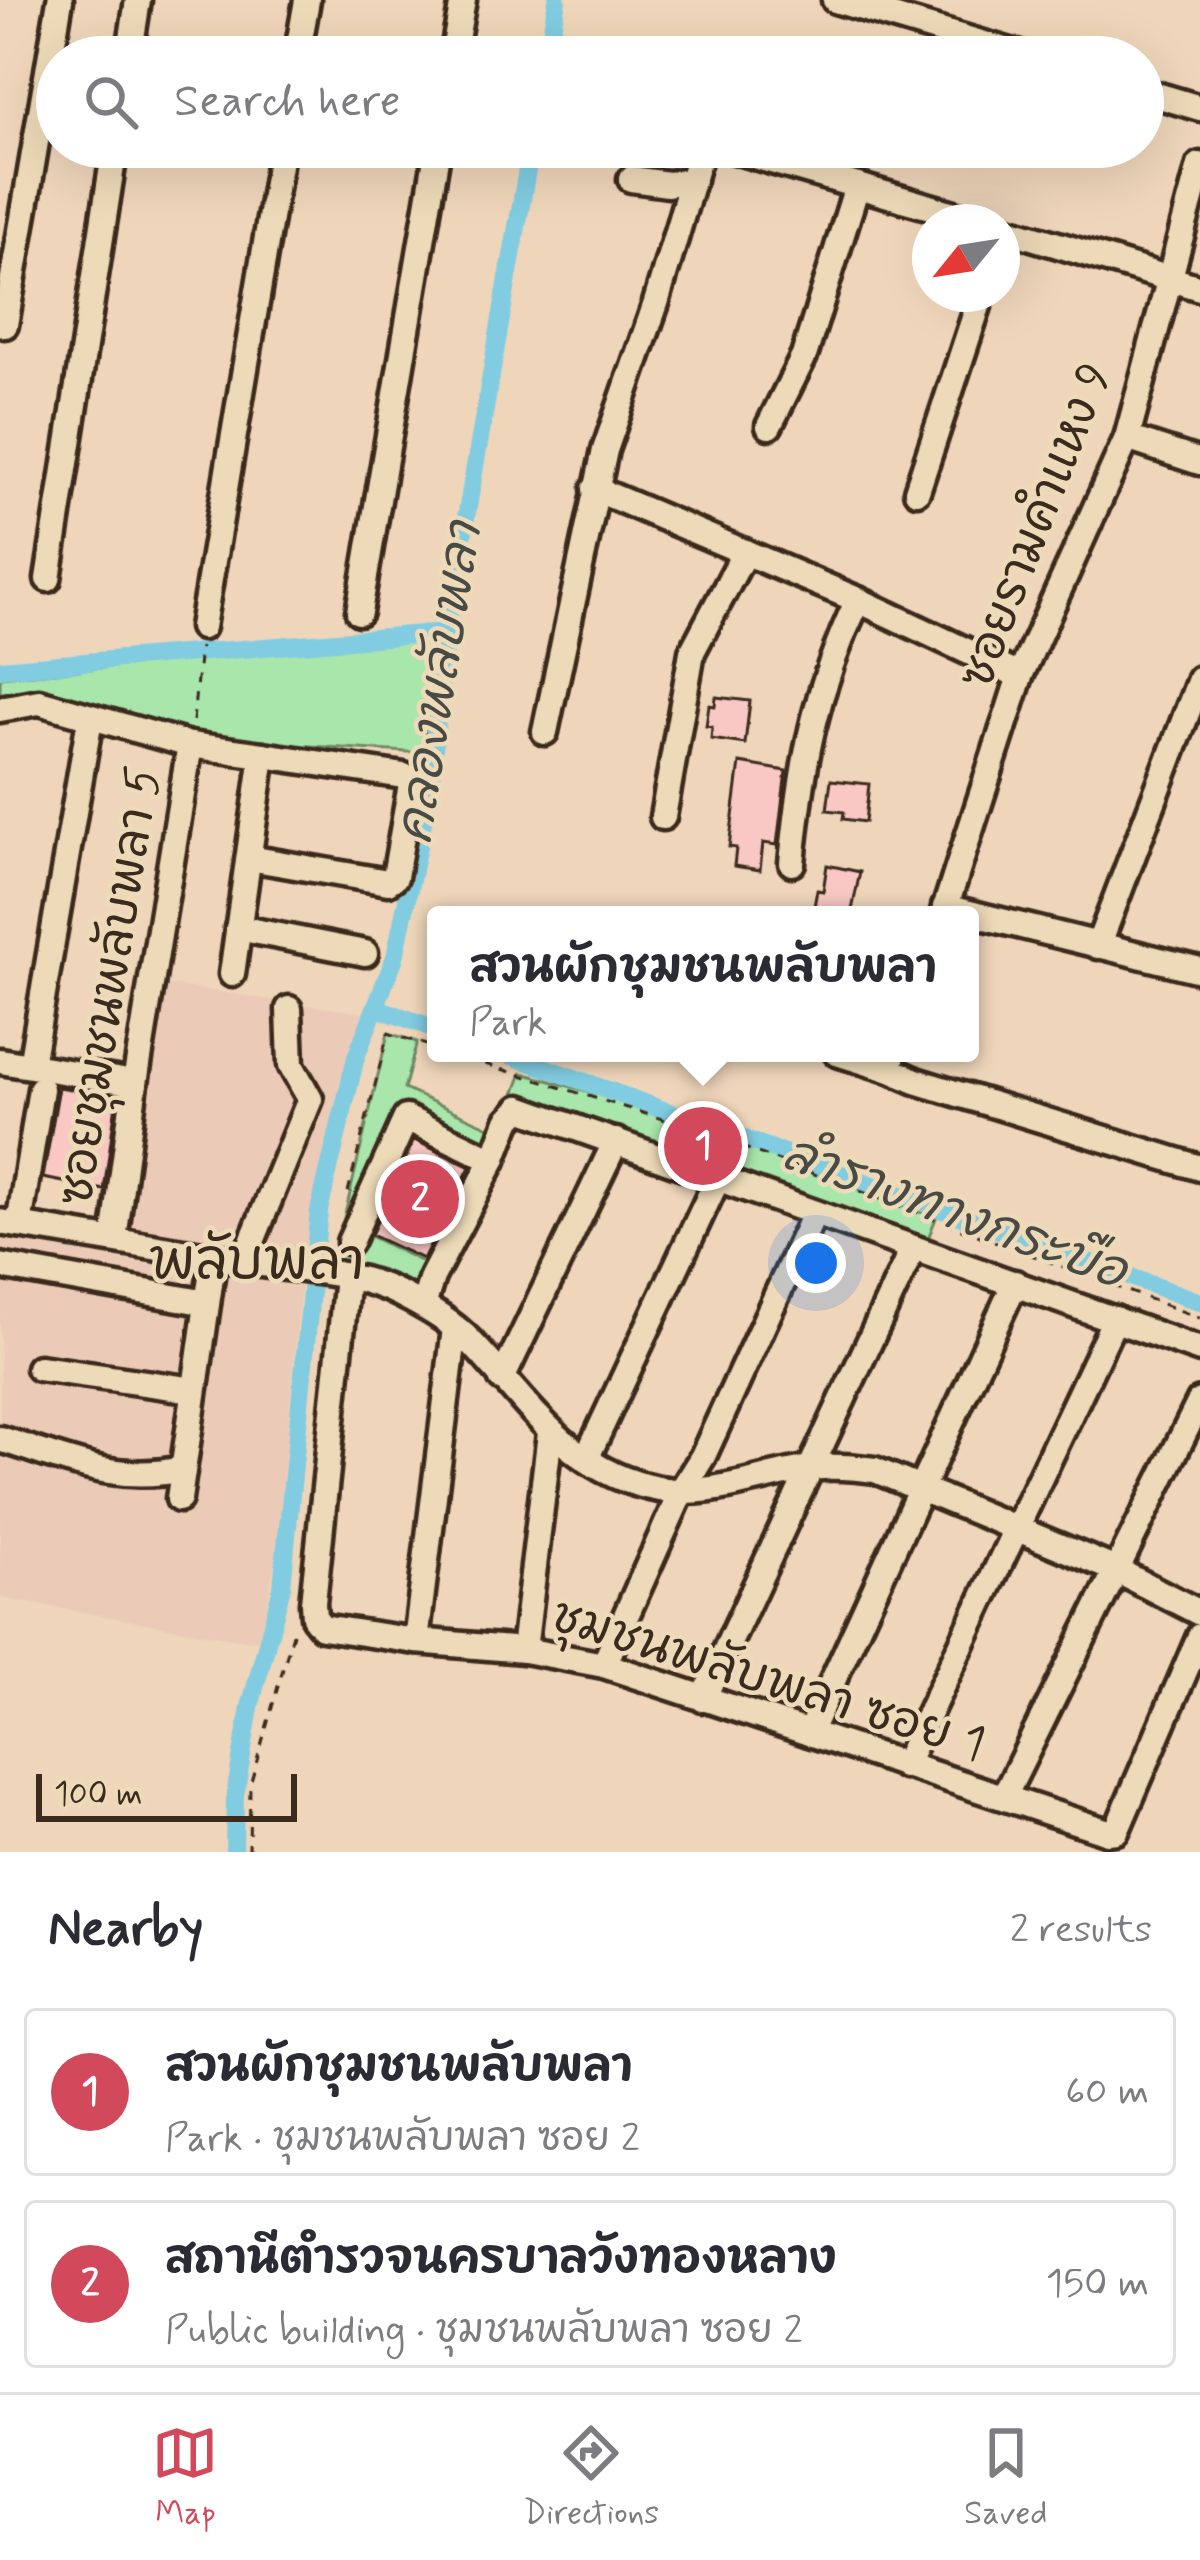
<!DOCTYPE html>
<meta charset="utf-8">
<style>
body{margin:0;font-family:Mynerve,"Playpen Sans Thai",sans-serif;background:#f2f2f3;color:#2b2b33}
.compass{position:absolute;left:912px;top:204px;width:108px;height:108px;border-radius:50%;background:#fff;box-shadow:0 12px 48px #0002;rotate:240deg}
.scale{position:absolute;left:36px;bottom:30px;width:261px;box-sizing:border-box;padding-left:12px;border:6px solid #3b2a1e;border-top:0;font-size:33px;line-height:42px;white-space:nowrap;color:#3b2a1e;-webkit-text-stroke:9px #eddab8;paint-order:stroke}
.you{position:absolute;left:816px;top:1263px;width:42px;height:42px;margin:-30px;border:9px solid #fff;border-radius:50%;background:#1a73e8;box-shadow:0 0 0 18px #1a73e833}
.badge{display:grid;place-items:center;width:78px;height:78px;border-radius:50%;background:#d1495b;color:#fff;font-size:39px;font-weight:700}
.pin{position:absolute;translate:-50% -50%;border:6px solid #fff;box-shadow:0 3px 12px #0006}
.popup{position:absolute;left:427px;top:906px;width:552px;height:156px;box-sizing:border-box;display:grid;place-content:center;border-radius:12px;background:#fff;filter:drop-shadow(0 3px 9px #0005);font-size:39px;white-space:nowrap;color:#7c7c81}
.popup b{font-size:45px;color:#2b2b33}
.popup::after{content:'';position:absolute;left:50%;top:100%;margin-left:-24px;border:24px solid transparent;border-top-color:#fff}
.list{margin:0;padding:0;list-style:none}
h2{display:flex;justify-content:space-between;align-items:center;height:156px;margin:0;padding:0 48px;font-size:51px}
h2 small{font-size:39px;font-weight:400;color:#7c7c81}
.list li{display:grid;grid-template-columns:78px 1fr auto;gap:36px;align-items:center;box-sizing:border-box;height:168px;margin:0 24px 24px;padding:0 24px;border:3px solid #e1e1e2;border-radius:12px}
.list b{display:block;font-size:45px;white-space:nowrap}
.list p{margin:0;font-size:39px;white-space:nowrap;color:#7c7c81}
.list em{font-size:39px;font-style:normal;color:#7c7c81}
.icon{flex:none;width:66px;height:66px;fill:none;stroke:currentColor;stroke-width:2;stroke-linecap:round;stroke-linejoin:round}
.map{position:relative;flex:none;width:1200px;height:1852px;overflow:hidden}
.search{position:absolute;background:#fff;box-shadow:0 12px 48px #0002;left:36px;right:36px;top:36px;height:132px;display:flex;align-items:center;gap:30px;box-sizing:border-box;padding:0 42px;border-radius:66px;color:#7c7c81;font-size:45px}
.sheet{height:540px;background:#fff}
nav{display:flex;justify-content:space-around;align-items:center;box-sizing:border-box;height:168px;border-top:3px solid #e1e1e2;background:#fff;font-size:33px;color:#7c7c81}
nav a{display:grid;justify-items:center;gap:6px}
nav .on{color:#d1495b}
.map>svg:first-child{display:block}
.built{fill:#ebcbb7}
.green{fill:#a8e6ac;stroke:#728865;stroke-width:3}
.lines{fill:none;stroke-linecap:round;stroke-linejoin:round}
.canal{stroke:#81cce1;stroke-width:18}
.building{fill:#f9c8c4;stroke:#3b2a1e;stroke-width:3}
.minor-casing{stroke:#3b2a1e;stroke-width:33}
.path{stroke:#3b2a1e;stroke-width:3;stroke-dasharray:9 9;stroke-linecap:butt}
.minor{stroke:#eddab8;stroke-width:24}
.labels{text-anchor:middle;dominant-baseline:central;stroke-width:9;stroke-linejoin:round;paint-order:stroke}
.street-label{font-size:48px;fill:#3b2a1e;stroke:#eddab8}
.water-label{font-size:51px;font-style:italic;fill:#494a45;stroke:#eddab8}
.quarter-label{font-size:54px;fill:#3b2a1e;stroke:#eddab8}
</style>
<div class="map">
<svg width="1200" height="1852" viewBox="0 0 1200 1852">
<rect width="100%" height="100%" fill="#efd6ba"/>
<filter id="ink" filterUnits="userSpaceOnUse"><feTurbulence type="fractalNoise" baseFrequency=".00833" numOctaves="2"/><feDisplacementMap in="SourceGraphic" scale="24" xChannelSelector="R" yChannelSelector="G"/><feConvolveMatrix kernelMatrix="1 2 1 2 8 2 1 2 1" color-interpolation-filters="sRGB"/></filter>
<g filter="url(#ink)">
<!-- built -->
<polygon class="built" points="158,983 363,1013 301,1281 277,1550 261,1640 248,1641 0,1598 0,1236 104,1254 121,1227"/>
<!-- green -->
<g class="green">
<polygon points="433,638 423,753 246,742 208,736 73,703 0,705 0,677"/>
<polygon points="388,1033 417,1042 404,1089 496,1130 489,1154 408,1133 362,1232 426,1264 414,1292 332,1269"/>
<polygon points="522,1073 640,1106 936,1218 925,1246 850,1215 513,1097"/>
</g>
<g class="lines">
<!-- canal -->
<g class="canal">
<polyline points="547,57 557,0"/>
<polyline points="0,669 446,632"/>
<polyline points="377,1008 436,1029"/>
<polyline points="504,1053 1200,1302"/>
<polyline points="234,1852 235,1796 250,1707 282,1587 319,1211 356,1057 395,957 430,788 446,632 531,147"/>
</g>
</g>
<!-- building -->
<g class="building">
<polygon points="716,697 750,701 745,744 711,739 712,727 706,726 709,705 715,706"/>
<polygon points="740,763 786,771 777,845 763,843 760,870 734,866 736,848 729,847"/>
<polygon points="831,780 869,784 865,822 843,819 844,812 827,810"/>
<polygon points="827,865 860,872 851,915 813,912 817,890 823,891"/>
<polygon points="59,1087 117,1097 104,1190 43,1178"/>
<polygon points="414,1140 470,1167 423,1259 371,1235"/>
</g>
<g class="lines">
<!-- minor casing -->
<g class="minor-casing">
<g id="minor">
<polyline points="835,0 1028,57"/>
<polyline points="129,57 138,0"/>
<polyline points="297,57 307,0"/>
<polyline points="453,57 463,0"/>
<polyline points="1143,91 1200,108"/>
<polyline points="723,147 982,222"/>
<polyline points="631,179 668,184 693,180"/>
<polyline points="1002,228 1200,288"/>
<polyline points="5,325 60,0"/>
<polyline points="769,426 804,356 857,186"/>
<polyline points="1127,438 1200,462"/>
<polyline points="595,489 858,600 1020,676"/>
<polyline points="917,491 982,294"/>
<polyline points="48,579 115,147"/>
<polyline points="359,612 438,147"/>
<polyline points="202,627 282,147"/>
<polyline points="0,709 39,702 190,745 263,755 232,974"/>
<polyline points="545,732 605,450 656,303 702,147"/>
<polyline points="663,817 692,652 745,552"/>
<polyline points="249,858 388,882 395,877 411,784 404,776 263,755"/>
<path d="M792,863C802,763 814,692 858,600"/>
<polyline points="945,907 1200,970"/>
<polyline points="943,915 1020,676 1127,438 1200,165"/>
<polyline points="238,928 365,953"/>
<polyline points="1098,946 1200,679"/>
<polyline points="837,1053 888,1069"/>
<polyline points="894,1053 888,1069 916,1081 1200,1168"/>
<polyline points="0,1061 135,1083"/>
<polyline points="31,1065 90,719"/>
<path d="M0,1222C87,1236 174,1251 261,1264C309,1271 359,1272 402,1295C426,1307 451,1321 470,1341C528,1401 568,1473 659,1489C711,1498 761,1475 812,1468C833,1465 853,1467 875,1470L1114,1569L1200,1613"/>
<polyline points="19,1225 41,1089"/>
<polyline points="114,1240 135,1083 190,745"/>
<polyline points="350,1242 406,1118 493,1160"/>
<polyline points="244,1261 310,1099 291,1065 289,1009"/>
<polyline points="0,1266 207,1303"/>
<polyline points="347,1277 313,1603 314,1617 322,1627 416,1641 524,1650 604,1665 1108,1832 1116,1831 1119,1825 1200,1636"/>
<polyline points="423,1306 432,1277 493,1160 508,1121 520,1108 1200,1350"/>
<polyline points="39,1368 194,1390"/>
<polyline points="502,1379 616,1141"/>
<path d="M0,1439C66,1459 113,1484 183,1469"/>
<polyline points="586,1459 718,1178"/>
<polyline points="179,1499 214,1256"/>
<polyline points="416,1641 455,1328"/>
<polyline points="524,1650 550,1433"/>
<polyline points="604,1665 682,1490 703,1456 814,1214"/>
<polyline points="703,1699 913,1248"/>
<polyline points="809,1733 1015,1283"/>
<polyline points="904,1766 1115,1319"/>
<polyline points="1005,1795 1200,1401"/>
</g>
</g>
<!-- path -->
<g class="path">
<polyline points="193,721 200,647"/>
<polyline points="450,1053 691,1128 1200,1318"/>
<polyline points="348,1192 388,1033 436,1048"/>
<polyline points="249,1852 250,1785 294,1630"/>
</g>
<!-- minor -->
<use href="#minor" class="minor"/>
</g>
</g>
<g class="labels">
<!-- street labels -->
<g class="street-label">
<text transform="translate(1037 526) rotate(-69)">ซอยรามคำแหง 9</text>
<text transform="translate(111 986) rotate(-81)">ซอยชุมชนพลับพลา 5</text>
<text transform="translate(768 1681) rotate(17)">ชุมชนพลับพลา ซอย 1</text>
</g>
<!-- water labels -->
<g class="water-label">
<text transform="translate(441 683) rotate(-81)">คลองพลับพลา</text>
<text transform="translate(954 1214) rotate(20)">ลำรางทางกระบือ</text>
</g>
<!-- quarter labels -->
<g class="quarter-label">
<text x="257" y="1263">พลับพลา</text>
</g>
</g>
</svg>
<svg class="compass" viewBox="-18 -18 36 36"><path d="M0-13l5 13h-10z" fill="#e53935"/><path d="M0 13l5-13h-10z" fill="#7c7c81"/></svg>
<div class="scale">100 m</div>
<div class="you"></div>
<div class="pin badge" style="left:703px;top:1146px">1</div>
<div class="popup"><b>สวนผักชุมชนพลับพลา</b>Park</div>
<div class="pin badge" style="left:420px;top:1199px">2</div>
<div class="search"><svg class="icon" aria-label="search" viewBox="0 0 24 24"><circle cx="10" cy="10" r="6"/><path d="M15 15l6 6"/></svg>Search here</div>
</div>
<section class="sheet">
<h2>Nearby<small>2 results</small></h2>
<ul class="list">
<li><span class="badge">1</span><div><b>สวนผักชุมชนพลับพลา</b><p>Park · ชุมชนพลับพลา ซอย 2</p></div><em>60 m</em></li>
<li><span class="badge">2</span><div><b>สถานีตำรวจนครบาลวังทองหลาง</b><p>Public building · ชุมชนพลับพลา ซอย 2</p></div><em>150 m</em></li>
</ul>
</section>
<nav>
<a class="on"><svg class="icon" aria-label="map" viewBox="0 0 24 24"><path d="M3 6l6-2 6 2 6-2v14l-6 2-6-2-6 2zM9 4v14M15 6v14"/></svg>Map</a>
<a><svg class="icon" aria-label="directions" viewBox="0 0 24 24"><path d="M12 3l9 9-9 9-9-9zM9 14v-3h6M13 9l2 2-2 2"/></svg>Directions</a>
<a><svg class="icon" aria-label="saved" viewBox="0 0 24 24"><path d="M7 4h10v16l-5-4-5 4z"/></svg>Saved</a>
</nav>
